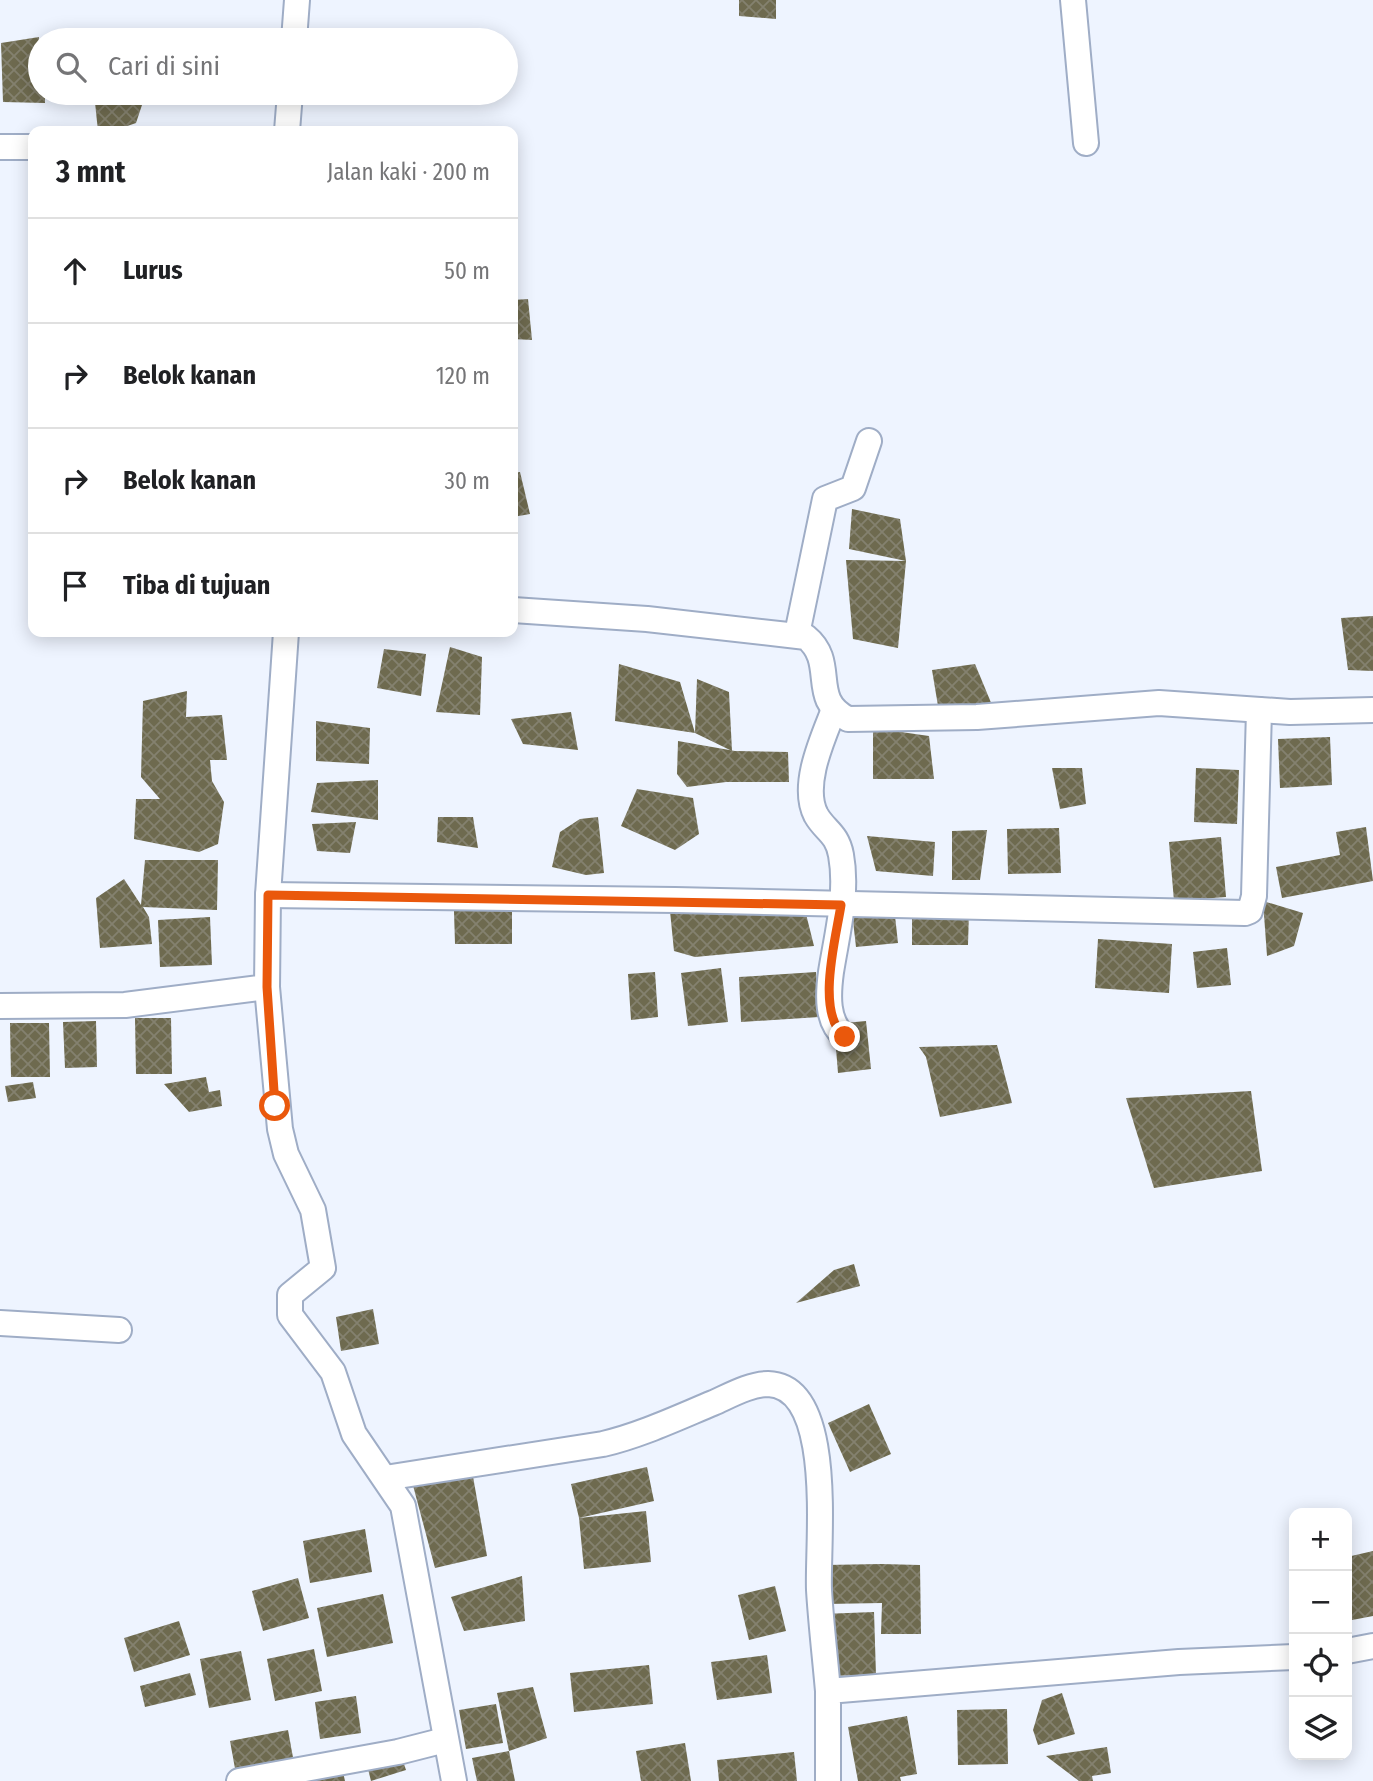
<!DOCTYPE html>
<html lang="id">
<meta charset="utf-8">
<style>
body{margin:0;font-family:"Fira Sans Condensed",sans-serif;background:#f6f6f6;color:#202124}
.controls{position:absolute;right:21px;bottom:21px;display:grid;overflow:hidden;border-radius:14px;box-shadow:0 4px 18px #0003}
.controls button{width:63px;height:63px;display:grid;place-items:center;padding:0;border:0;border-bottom:2px solid #e0e0e0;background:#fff;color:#202124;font:35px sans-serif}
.stop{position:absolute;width:21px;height:21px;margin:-16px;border:5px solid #ea580c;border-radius:50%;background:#fff}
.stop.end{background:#ea580c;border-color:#fff;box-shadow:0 2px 7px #0008}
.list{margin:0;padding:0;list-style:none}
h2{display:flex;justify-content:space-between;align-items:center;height:91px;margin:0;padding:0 28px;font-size:30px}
h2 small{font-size:23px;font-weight:400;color:#757577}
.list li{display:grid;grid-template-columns:46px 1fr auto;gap:21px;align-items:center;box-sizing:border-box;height:105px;padding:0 28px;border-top:2px solid #e0e0e0}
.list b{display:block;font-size:26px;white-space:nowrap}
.list em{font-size:23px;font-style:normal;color:#757577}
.icon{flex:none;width:38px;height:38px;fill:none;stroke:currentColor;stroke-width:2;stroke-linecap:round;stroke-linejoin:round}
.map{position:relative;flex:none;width:1373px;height:1781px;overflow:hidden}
.search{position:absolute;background:#fff;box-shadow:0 4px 18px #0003;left:28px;top:28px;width:490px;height:77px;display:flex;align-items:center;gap:18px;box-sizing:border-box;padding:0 24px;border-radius:38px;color:#757577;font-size:26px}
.panel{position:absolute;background:#fff;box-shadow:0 4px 18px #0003;left:28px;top:126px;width:490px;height:511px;border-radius:14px}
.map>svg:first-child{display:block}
.building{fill:url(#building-cross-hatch)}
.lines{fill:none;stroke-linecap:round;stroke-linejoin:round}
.minor-casing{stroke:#9fadc6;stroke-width:28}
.minor{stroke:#fff;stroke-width:24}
.route{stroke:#ea580c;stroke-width:9}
</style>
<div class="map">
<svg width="1373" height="1781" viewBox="0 0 1373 1781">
<defs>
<pattern id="building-cross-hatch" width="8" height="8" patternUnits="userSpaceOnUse" patternTransform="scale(1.75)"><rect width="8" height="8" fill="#6e6a4f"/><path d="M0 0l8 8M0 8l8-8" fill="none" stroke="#84816f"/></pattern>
</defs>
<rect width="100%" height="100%" fill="#eef4ff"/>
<!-- building -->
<g class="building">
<polygon points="739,0 776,0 776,19 739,16"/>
<polygon points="39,37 40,93 45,93 45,103 3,102 1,43"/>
<polygon points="94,93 146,93 136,123 113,131 98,131"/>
<polygon points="528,299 532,340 513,339 513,300"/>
<polygon points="520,472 530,514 513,517 513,473"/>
<polygon points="852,509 900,519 906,561 898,648 853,639 846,560 906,561 849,549"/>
<polygon points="1373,616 1373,671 1348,670 1341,618"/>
<polygon points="450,647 482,657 480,715 436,712"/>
<polygon points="384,649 426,654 421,696 377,688"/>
<polygon points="619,664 680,682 695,733 697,679 729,692 732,751 695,733 615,721"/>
<polygon points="975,664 992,705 938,706 932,670"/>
<polygon points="187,691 186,717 222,715 227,760 210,760 212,781 224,802 218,844 199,852 134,839 136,799 160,799 141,777 143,701"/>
<polygon points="571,712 578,750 523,744 511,719"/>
<polygon points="316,721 370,728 369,764 316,761"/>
<polygon points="873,728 929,736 934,779 873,779"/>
<polygon points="1330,737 1332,785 1280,788 1278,739"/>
<polygon points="678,741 735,751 788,752 789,782 726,782 687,787 677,774"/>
<polygon points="1052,768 1082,768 1086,804 1060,809"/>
<polygon points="1196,768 1239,770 1237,824 1194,822"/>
<polygon points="378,780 378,820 311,812 317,783"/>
<polygon points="637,789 693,798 699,834 675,850 621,826"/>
<polygon points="438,817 473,817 478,848 437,842"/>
<polygon points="598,817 604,873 586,875 552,867 560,832 580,819"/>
<polygon points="356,822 350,853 317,851 312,824"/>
<polygon points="1366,827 1373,881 1282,898 1276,867 1340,855 1336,832"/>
<polygon points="1059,828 1061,873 1008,874 1007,829"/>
<polygon points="987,830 980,880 952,880 952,831"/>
<polygon points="867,836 935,842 933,876 876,871"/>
<polygon points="1221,837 1226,897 1174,901 1169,842"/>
<polygon points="145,860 218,860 217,910 143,907 149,917 152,944 100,948 96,898 124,879 141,905"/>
<polygon points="1263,901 1303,913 1294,946 1267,956"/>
<polygon points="894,907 898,943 856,947 852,912"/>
<polygon points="805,910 814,946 695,957 674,951 670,911"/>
<polygon points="454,911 512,911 512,944 455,944"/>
<polygon points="912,911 969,911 968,945 912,945"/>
<polygon points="210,917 212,965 160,967 158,920"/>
<polygon points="1098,939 1172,944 1169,993 1095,988"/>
<polygon points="1227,948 1231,985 1197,988 1193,952"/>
<polygon points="721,968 728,1022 688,1026 681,973"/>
<polygon points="655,972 658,1017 631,1020 628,974"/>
<polygon points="816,972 819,1017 741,1022 739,977"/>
<polygon points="135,1018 171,1018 172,1074 136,1074"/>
<polygon points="96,1021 97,1067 65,1068 63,1022"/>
<polygon points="866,1021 871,1069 838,1073 834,1024"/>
<polygon points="10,1023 49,1023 50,1077 11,1077"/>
<polygon points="997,1045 1012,1103 940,1117 926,1057 919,1047"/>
<polygon points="206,1077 209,1092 220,1090 222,1106 189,1112 164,1084"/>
<polygon points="33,1082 36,1098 8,1102 5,1086"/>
<polygon points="1251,1091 1262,1171 1154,1188 1126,1098"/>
<polygon points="854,1264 860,1286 796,1303 834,1270"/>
<polygon points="373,1309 379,1344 341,1351 336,1317"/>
<polygon points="869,1404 891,1454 850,1472 828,1423"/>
<polygon points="471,1465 487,1556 435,1568 411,1478"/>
<polygon points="647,1467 654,1501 579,1518 646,1511 651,1562 584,1569 579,1518 571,1484"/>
<polygon points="365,1529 372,1572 310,1583 303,1541"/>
<polygon points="1373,1551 1373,1616 1347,1621 1347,1557"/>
<polygon points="881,1564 920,1565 921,1634 881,1634 882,1603 826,1604 825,1565"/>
<polygon points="522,1576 525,1621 464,1631 451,1597"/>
<polygon points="298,1578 309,1618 263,1631 252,1591"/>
<polygon points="775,1586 786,1631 749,1640 738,1595"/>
<polygon points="383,1594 393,1643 327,1657 317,1608"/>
<polygon points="874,1612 876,1675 824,1676 822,1614"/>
<polygon points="179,1621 190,1655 134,1672 124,1638"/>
<polygon points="314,1649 322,1691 275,1701 267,1659"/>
<polygon points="241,1651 251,1700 209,1708 200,1659"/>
<polygon points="767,1655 772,1693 717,1700 711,1662"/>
<polygon points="649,1665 653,1704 574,1712 570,1673"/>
<polygon points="190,1673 196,1695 145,1707 140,1686"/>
<polygon points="533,1687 547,1738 509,1751 497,1693"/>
<polygon points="1062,1693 1075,1734 1038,1745 1033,1730 1042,1700"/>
<polygon points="356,1696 361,1733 320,1739 315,1702"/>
<polygon points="496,1704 503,1743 466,1749 459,1710"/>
<polygon points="1007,1709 1008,1764 958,1765 957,1710"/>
<polygon points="907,1716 917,1774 900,1777 901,1781 858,1781 848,1727"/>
<polygon points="288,1730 294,1763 236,1774 230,1741"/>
<polygon points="685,1743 691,1781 641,1781 636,1751"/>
<polygon points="1107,1747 1111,1773 1092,1776 1093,1781 1079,1781 1046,1756"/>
<polygon points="509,1751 515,1781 477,1781 472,1758"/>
<polygon points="794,1752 797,1781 719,1781 717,1760"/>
<polygon points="401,1755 406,1770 371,1781 367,1765"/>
<polygon points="343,1772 345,1781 299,1781"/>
</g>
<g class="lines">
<!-- minor casing -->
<g class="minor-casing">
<g id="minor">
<polyline points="1073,0 1086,143"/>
<polyline points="294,40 297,0"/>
<polyline points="287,131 290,93"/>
<polyline points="0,147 33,147"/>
<path d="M513,610L647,619L806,637C838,663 808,699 848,719L977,717L1159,703L1290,712L1373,710"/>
<polyline points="797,634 825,499 853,488 869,441"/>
<path d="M833,712C822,740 801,786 816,815C825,831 837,833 841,855C848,893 837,934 831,972C828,994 826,1022 845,1037"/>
<polyline points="268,895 675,900 1245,913 1250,911 1254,896 1259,710"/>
<polyline points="267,987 280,1129 286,1154 313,1210 323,1268 290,1295 290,1315 333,1372 354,1434 403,1506 454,1781"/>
<polyline points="0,1006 125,1005 267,987 268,895 286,632"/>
<polyline points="0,1323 119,1330"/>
<path d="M385,1478L603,1444C641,1435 677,1418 713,1403C729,1396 750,1384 768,1384C836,1386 817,1543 819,1590C821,1623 825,1657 828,1691"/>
<polyline points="1347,1651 1373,1646"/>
<polyline points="239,1781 398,1752 445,1740"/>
<polyline points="828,1781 828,1691 1179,1662 1294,1657"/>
</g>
</g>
<!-- minor -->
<use href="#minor" class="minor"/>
</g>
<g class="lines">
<!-- route -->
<path class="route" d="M275,1106L267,987L268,895L841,905C836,938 815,1013 845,1037"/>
</g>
</svg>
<div class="controls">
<button>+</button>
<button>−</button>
<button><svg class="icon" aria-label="locate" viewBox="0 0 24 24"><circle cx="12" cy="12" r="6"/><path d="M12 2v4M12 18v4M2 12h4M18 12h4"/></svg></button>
<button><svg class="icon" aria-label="layers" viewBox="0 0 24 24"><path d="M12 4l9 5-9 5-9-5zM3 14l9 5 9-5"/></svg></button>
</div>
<div class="stop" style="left:275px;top:1106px"></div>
<div class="stop end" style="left:845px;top:1037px"></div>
<div class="search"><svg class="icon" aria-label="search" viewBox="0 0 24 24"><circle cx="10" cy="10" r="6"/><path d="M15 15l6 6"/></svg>Cari di sini</div>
<section class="panel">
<h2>3 mnt<small>Jalan kaki · 200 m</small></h2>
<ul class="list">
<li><svg class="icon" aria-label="ahead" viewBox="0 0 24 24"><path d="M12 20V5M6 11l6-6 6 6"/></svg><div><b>Lurus</b></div><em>50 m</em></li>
<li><svg class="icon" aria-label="right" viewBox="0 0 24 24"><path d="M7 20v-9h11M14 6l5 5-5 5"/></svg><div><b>Belok kanan</b></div><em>120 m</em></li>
<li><svg class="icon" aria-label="right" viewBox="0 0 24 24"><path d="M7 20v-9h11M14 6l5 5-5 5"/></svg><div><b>Belok kanan</b></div><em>30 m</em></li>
<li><svg class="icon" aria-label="arrive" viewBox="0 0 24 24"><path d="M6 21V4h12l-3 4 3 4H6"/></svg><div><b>Tiba di tujuan</b></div></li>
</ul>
</section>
</div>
